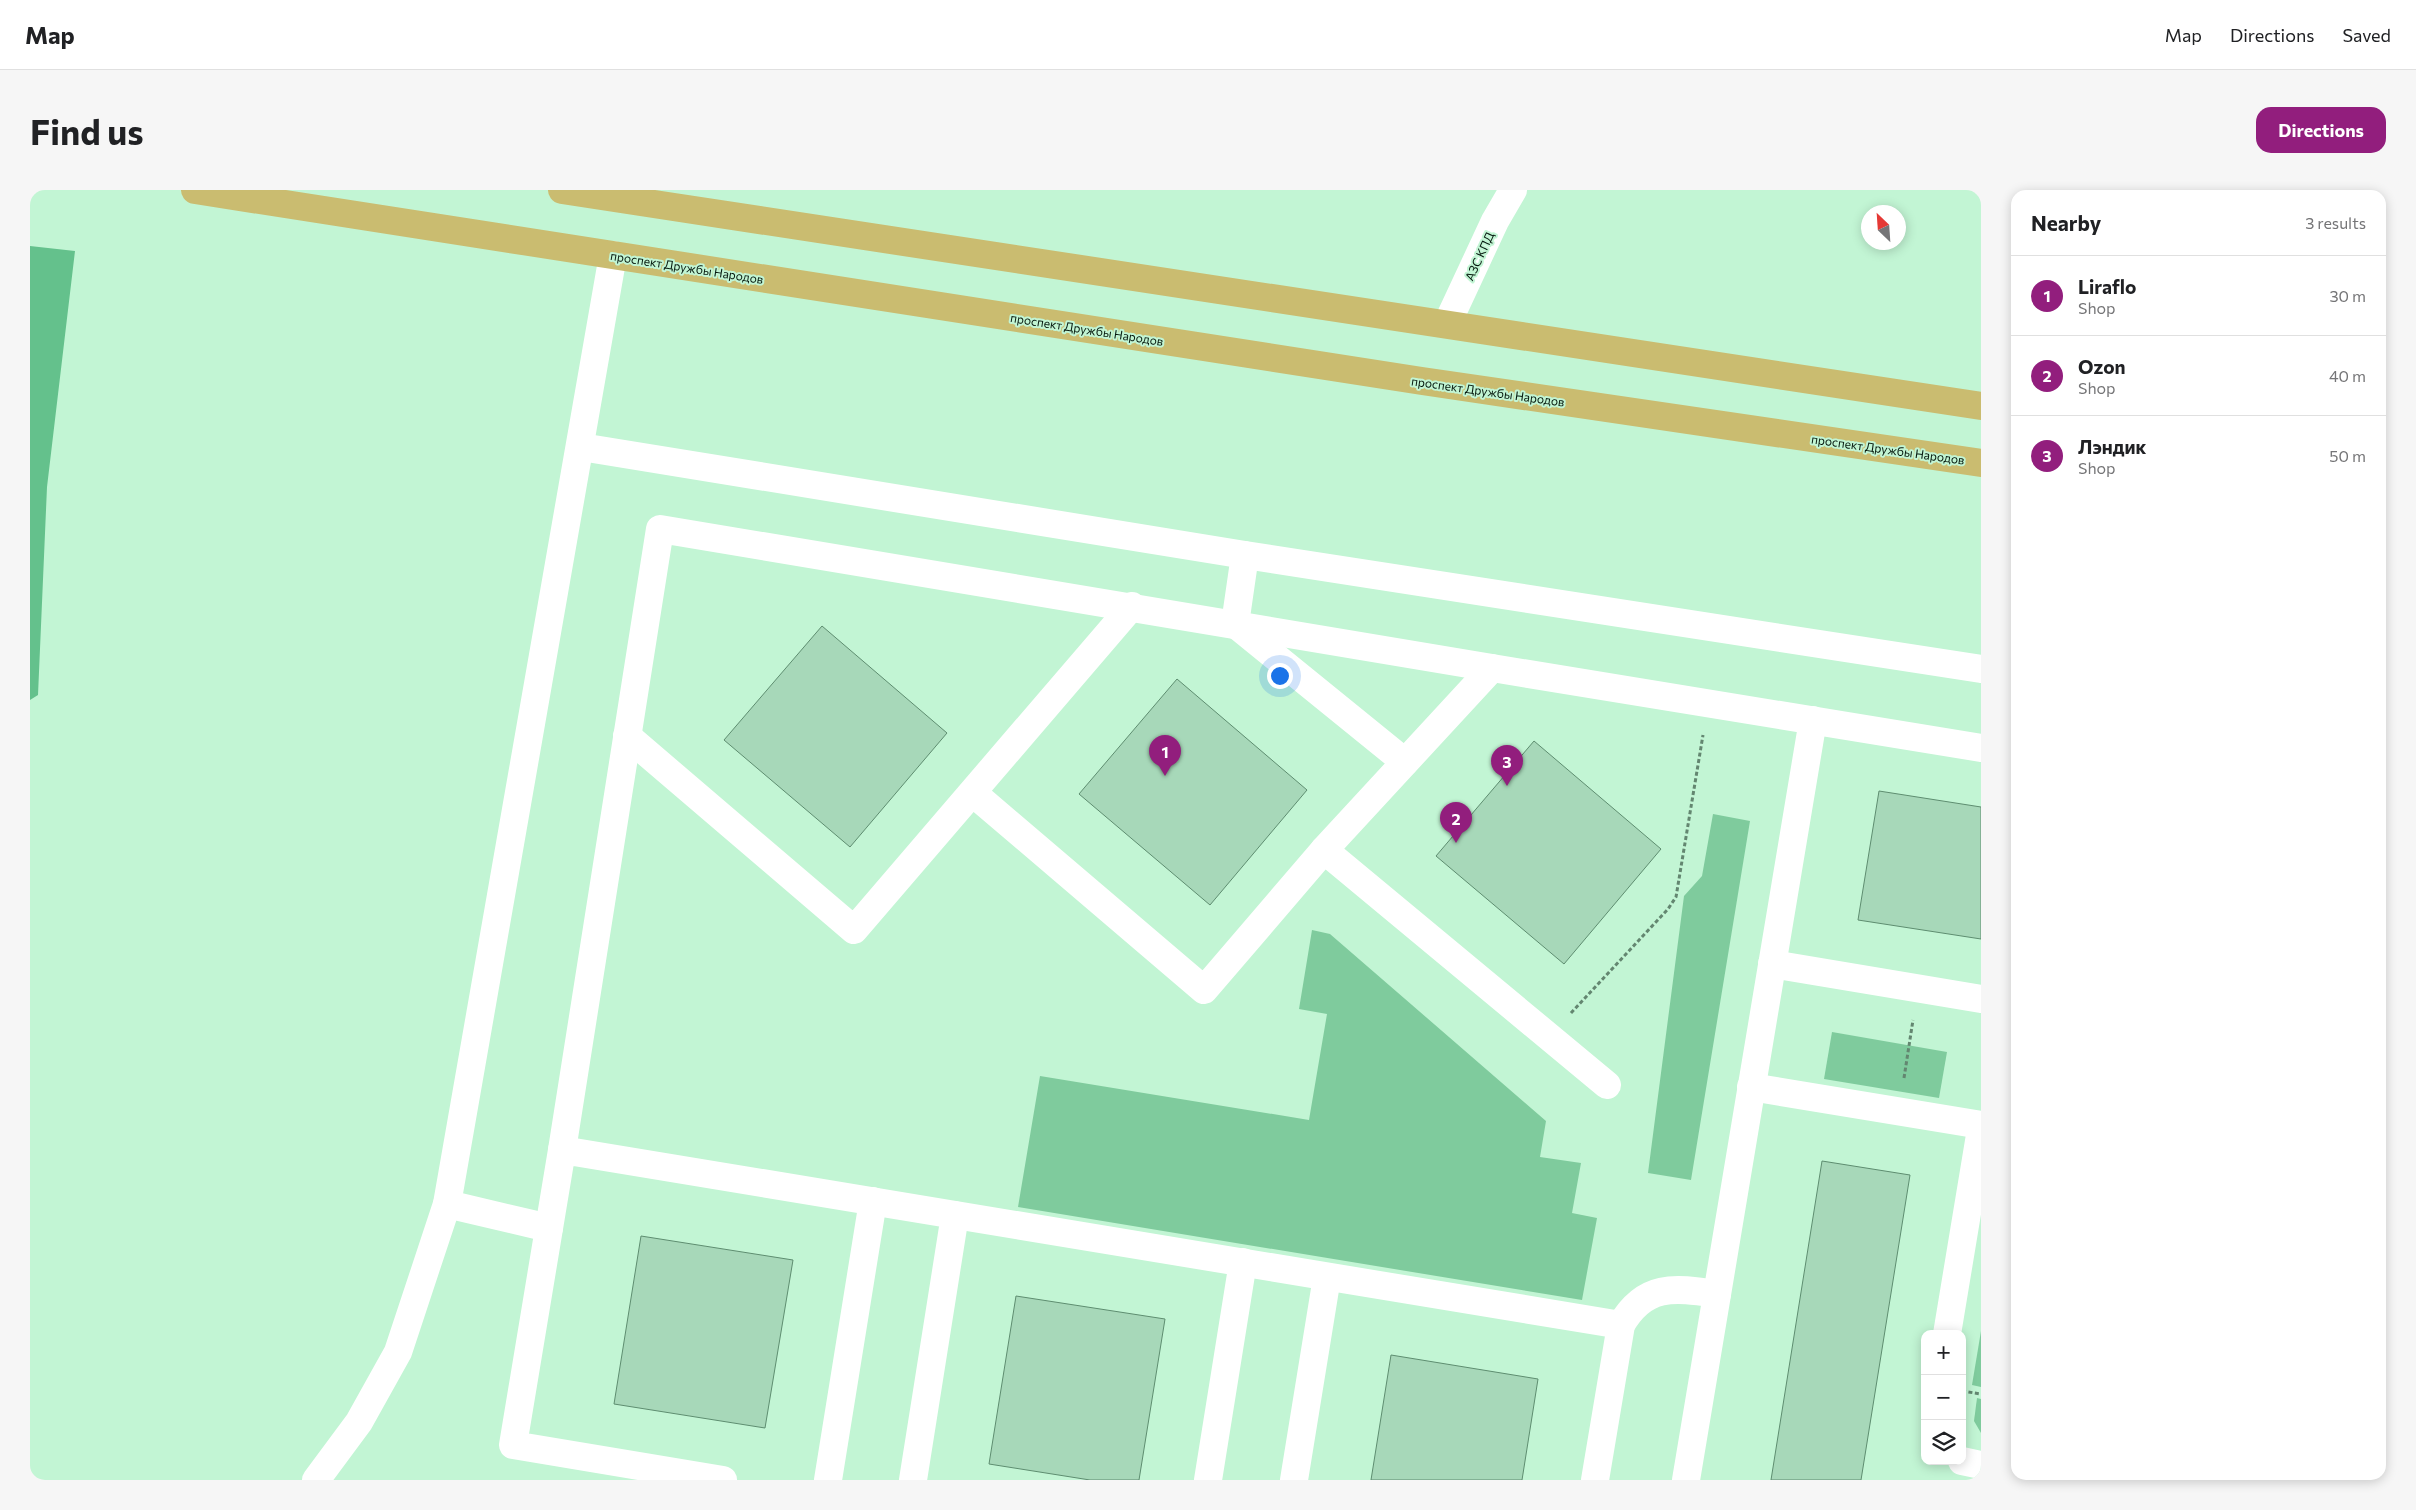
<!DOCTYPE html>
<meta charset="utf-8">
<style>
body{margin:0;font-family:Commissioner,sans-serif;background:#f6f6f6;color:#202124}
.controls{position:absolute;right:15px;bottom:15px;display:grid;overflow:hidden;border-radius:10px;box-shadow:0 2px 12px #0003}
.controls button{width:45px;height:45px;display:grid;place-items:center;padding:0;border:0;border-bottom:1px solid #e0e0e0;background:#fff;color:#202124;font:25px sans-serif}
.compass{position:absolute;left:1831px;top:15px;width:45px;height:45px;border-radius:50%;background:#fff;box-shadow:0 2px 12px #0003;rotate:335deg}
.you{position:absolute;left:1249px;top:485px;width:18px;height:18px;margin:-12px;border:4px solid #fff;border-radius:50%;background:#1a73e8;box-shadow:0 0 0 8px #1a73e833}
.badge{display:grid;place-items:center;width:32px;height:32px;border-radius:50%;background:#921e7d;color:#fff;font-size:16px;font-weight:700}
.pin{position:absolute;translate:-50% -41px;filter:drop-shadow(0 1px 2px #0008)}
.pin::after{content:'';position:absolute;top:26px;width:18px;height:15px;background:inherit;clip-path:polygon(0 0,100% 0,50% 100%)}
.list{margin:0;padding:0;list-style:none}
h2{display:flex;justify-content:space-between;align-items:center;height:65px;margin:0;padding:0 20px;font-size:21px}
h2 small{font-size:16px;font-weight:400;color:#757577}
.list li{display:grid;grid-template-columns:32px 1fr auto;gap:15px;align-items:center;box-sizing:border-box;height:80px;padding:0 20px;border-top:1px solid #e0e0e0}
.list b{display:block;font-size:19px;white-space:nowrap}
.list p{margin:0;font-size:16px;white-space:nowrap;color:#757577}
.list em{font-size:16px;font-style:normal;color:#757577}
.icon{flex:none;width:28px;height:28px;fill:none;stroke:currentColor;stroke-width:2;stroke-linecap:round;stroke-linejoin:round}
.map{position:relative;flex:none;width:1951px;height:1290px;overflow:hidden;border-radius:15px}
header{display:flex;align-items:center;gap:30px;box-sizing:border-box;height:70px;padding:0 25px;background:#fff;border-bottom:1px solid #e0e0e0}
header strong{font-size:24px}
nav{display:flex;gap:28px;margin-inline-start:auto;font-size:18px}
.intro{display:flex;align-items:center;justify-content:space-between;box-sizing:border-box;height:120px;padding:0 30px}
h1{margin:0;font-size:35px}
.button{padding:12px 22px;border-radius:15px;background:#921e7d;color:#fff;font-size:18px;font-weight:700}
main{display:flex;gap:30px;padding:0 30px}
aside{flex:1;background:#fff;border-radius:15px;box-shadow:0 2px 12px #0003}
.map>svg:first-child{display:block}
.green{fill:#7fcb9d}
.forest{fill:#64c18c}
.building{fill:#a7d8b9;stroke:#5e8d70}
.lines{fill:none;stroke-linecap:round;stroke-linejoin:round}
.path{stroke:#638670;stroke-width:3;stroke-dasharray:4 2.5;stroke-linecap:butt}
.minor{stroke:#fff;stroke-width:28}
.major{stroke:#cabc70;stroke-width:28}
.labels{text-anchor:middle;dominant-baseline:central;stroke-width:4;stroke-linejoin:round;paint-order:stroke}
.street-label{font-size:12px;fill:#05170d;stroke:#c2f5d4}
</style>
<header>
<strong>Map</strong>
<nav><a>Map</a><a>Directions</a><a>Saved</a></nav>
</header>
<div class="intro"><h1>Find us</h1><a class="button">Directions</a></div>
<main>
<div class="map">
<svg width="1951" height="1290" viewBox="0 0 1951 1290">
<rect width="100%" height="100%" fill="#c2f5d4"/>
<!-- green -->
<g class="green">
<polygon points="1683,624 1720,631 1661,990 1618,983 1654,706 1672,686"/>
<polygon points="1282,740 1300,744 1516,931 1510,967 1551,973 1542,1023 1567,1028 1552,1110 988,1017 1010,886 1279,930 1297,824 1269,819"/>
<polygon points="1802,842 1917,862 1909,908 1794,889"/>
<polygon points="1951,1141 1951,1197 1942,1195"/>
<polygon points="1947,1208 1951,1209 1951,1243 1944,1231"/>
</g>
<!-- forest -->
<polygon class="forest" points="0,56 45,61 17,297 8,505 0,510"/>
<!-- building -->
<g class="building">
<polygon points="792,436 917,543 820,657 694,550"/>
<polygon points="1147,489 1277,600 1180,715 1049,604"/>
<polygon points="1504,551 1631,659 1534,774 1406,666"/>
<polygon points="1849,601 1951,617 1951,749 1828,730"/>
<polygon points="1792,971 1880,985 1831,1290 1741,1290"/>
<polygon points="611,1046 763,1070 735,1238 584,1214"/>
<polygon points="986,1106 1135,1129 1109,1290 1060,1290 959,1274"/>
<polygon points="1361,1165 1508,1189 1492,1290 1341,1290"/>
</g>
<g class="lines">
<!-- path -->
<g class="path">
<polyline points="1541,823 1638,719 1646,707 1673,545"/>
<polyline points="1874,888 1883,830"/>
<polyline points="1932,1201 1951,1204"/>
</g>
<!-- minor -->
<g class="minor">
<polyline points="1417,134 1465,31 1483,0"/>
<polyline points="551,257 1215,365 1951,479"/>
<polyline points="1215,365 1205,434 1375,572"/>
<polyline points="597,546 824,740 1102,416"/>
<polyline points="943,603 1174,800 1294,660"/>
<polyline points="1742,774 1951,809"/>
<polyline points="1577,895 1294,660 1462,478 1951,558"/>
<polyline points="1721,897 1951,935"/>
<polyline points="532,960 630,339 1462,478"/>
<polyline points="417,1014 519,1038"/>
<polyline points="1917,1144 1951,939"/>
<polyline points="1932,1271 1951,1275"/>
<polyline points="286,1290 329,1232 368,1162 417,1014 583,65"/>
<polyline points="693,1290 483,1255 532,960 1591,1135"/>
<polyline points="798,1290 843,1011"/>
<polyline points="883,1290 925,1025"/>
<polyline points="1178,1290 1213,1072"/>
<polyline points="1264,1290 1297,1087"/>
<path d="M1565,1290L1591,1135C1615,1093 1645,1098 1687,1104"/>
<polyline points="1656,1290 1783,530"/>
</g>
<!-- major -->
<g class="major">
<polyline points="165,0 1392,191 1951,273"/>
<polyline points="532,0 1951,216"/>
</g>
</g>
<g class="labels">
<!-- street labels -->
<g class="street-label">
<text transform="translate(1449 66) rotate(-65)">АЗС КПД</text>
<text transform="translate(657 77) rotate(9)">проспект Дружбы Народов</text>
<text transform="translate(1057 139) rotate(9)">проспект Дружбы Народов</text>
<text transform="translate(1458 201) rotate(8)">проспект Дружбы Народов</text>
<text transform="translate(1858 259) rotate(8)">проспект Дружбы Народов</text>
</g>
</g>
</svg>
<div class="controls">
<button>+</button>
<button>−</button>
<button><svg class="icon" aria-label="layers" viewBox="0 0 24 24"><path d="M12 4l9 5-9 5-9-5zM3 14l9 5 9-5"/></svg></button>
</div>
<svg class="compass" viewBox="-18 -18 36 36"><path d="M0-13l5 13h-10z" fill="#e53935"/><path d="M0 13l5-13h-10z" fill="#757577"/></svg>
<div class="you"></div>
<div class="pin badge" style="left:1135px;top:586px">1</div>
<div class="pin badge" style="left:1426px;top:653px">2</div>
<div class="pin badge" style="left:1477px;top:596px">3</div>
</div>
<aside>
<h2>Nearby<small>3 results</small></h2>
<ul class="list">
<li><span class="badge">1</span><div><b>Liraflo</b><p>Shop</p></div><em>30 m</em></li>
<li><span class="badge">2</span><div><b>Ozon</b><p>Shop</p></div><em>40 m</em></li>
<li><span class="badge">3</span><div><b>Лэндик</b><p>Shop</p></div><em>50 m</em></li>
</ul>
</aside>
</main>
